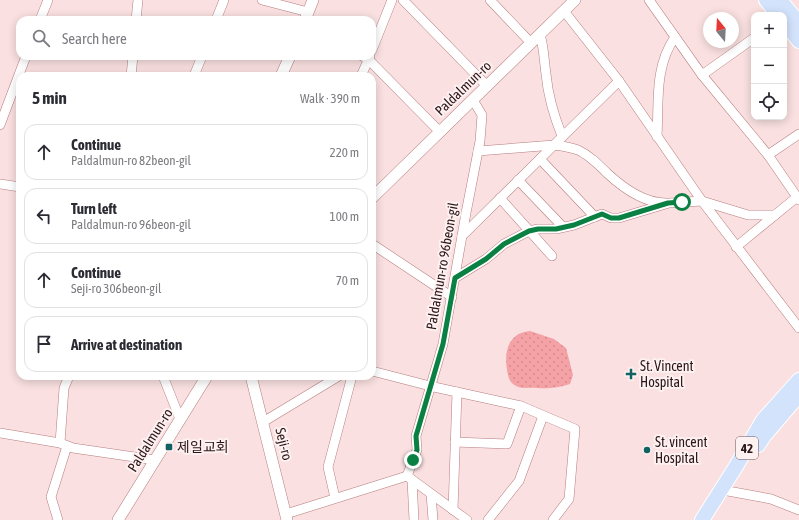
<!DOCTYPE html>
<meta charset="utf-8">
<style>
body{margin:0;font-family:"Asap Condensed","Noto Sans KR",sans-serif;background:#f2f2f3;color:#2b2b33}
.controls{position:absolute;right:12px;top:12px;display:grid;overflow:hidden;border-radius:8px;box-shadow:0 2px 10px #0003}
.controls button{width:36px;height:36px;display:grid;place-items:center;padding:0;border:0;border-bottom:1px solid #e1e1e2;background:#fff;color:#2b2b33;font:20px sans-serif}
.compass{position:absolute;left:703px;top:12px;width:36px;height:36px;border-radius:50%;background:#fff;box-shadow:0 2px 10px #0003;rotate:342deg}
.stop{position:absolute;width:12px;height:12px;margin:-9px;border:3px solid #0b8043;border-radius:50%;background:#fff}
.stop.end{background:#0b8043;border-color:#fff;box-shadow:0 1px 4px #0008}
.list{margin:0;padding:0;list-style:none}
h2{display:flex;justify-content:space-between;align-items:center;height:52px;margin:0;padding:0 16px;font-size:17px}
h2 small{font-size:13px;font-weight:400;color:#7c7c81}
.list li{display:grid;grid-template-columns:26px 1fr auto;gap:12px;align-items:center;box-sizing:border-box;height:56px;margin:0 8px 8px;padding:0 8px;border:1px solid #e1e1e2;border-radius:12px}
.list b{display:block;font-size:15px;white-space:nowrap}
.list p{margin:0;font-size:13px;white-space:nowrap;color:#7c7c81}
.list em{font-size:13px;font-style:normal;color:#7c7c81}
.icon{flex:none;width:22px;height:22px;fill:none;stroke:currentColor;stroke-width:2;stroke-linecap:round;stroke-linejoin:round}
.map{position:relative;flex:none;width:799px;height:520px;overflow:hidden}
.search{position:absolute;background:#fff;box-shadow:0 2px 10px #0003;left:16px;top:16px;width:360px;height:44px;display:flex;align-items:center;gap:10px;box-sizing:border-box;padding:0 14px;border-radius:12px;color:#7c7c81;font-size:15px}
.panel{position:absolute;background:#fff;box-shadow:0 2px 10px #0003;left:16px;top:72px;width:360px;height:308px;border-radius:12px}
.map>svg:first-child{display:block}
.grass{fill:url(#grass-dots)}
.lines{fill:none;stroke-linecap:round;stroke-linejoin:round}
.minor-casing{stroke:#b77d7f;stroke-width:10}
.tertiary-casing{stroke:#b77d7f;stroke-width:12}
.primary-casing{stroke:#fff;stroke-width:16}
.minor{stroke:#fff;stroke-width:9}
.tertiary{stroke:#fff;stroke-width:11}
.primary{stroke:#d3e3fb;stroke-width:14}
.route{stroke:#0b8043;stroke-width:5}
.poi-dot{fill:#116263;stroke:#fef1f1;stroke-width:1.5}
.labels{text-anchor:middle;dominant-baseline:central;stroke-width:4;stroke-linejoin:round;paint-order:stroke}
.shield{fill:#fef1f1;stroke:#6a5758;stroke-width:1}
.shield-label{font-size:13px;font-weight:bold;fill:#2b1516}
.street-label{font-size:14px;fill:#2b1516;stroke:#fef1f1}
.poi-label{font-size:14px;fill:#2b1516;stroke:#fef1f1;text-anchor:start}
</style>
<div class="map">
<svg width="799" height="520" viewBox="0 0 799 520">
<defs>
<pattern id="grass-dots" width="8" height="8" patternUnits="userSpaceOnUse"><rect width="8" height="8" fill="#f4a2a6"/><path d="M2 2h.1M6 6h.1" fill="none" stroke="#d18b8e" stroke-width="1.8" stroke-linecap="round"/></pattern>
</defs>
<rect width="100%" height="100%" fill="#fae0e0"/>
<!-- grass -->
<path class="grass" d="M530,331L554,339L566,348L573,375L570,384C558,388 548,389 537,388C528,387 520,390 513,384C509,381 508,375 507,370C504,352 508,333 530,331Z"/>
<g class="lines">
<!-- minor casing -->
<g class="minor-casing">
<g id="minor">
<polyline points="262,0 308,12"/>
<polyline points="403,0 487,86"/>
<polyline points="490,0 531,43"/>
<polyline points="649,0 702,75 768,155 799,200"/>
<polyline points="564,11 619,81 702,201 799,328"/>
<polyline points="40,20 48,0"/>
<polyline points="136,20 138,0"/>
<polyline points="216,20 224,0"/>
<path d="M540,34C544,48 544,60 546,74C548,96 554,116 562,136"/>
<polyline points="372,50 392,0"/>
<polyline points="362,56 368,59 440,132"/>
<polyline points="702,75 754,38"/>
<polyline points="131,76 133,56"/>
<polyline points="194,76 202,56"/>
<polyline points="361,76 370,56"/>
<polyline points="0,125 26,56"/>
<path d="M657,137C659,103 654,67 675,37"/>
<polyline points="478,151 554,145 619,81"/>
<polyline points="768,155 799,134"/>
<polyline points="540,159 595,217"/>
<polyline points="518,180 563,227"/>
<polyline points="0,184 20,187"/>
<polyline points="500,198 552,256"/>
<path d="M462,236L554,145C562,146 570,147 578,150C589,155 598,164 607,173C622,187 643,203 666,203"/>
<polyline points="372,244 452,297"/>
<polyline points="736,247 797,197"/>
<polyline points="455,278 486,259 504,244 529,231 538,229 556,229 574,225 602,214 611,218 619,218 669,203 702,201 748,215 775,215"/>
<polyline points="372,371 434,387 521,406 575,429 569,499 553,520"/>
<polyline points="163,376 180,419"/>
<polyline points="263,422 339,376"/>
<polyline points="0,433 60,443 73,448 155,460"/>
<polyline points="455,442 507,444 521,406"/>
<polyline points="60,443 64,388 69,376"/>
<polyline points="407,476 417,450 416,436 443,344 466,213 480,141 482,115 473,100"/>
<polyline points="412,480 414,520"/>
<polyline points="728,491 771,499 799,510"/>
<polyline points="431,494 433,520"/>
<polyline points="335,498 328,467 352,376"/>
<polyline points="453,510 457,392"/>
<polyline points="286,514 407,476 467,520"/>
<polyline points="58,520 51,497 67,446"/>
<polyline points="488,520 519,481 543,416"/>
</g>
</g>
<!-- tertiary casing -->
<g class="tertiary-casing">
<g id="tertiary">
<polyline points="305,20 313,0"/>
<polyline points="281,76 290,56"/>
<polyline points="372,198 575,0"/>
<polyline points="251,376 287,520"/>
<polyline points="118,520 207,376"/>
</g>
</g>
<!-- primary casing -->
<g class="primary-casing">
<g id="primary">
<polyline points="766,0 778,15"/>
<polyline points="780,0 799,23"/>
<polyline points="784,22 799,41"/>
<polyline points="758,445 764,436 799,395"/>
<polyline points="702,520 735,468 763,420 799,380"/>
</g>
</g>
<!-- minor -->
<use href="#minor" class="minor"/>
<!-- tertiary -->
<use href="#tertiary" class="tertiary"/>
<!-- primary -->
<use href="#primary" class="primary"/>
</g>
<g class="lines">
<!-- route -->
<polyline class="route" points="413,460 417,450 416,436 443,344 455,278 486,259 504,244 529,231 538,229 556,229 574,225 602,214 611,218 619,218 668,203 682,202"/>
</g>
<!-- markers -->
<g class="poi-dot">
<path d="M629 368h4v4h4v4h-4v4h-4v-4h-4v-4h4z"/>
<rect x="165" y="443" width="8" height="8" rx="2"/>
<circle cx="647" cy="450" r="4"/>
</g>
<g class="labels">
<!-- shield labels -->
<rect class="shield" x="736" y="437" width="22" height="22" rx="3"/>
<g class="shield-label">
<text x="747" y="448">42</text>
</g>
<!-- street labels -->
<g class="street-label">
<text transform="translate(463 88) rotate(-44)">Paldalmun-ro</text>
<text transform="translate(442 266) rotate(-80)">Paldalmun-ro 96beon-gil</text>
<text transform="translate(150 440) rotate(-58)">Paldalmun-ro</text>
<text transform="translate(284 444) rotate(76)">Seji-ro</text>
</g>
<!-- poi labels -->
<g class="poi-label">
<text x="640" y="366">St. Vincent<tspan x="640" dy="16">Hospital</tspan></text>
<text x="655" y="442">St. vincent<tspan x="655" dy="16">Hospital</tspan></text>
<text x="177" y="447">제일교회</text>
</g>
</g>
</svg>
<div class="controls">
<button>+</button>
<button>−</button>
<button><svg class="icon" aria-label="locate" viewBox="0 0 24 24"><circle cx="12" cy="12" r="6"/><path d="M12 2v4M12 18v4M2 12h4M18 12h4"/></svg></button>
</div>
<svg class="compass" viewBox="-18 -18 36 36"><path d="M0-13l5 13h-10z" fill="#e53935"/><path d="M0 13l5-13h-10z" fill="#7c7c81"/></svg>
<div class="stop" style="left:682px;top:202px"></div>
<div class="stop end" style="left:413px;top:460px"></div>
<div class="search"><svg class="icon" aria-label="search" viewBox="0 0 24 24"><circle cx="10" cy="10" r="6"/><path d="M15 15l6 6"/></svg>Search here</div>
<section class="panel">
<h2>5 min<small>Walk · 390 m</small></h2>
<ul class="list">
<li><svg class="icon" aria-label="ahead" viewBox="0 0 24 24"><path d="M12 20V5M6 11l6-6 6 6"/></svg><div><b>Continue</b><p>Paldalmun-ro 82beon-gil</p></div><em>220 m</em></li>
<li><svg class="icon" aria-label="left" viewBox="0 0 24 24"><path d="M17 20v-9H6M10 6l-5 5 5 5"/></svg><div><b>Turn left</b><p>Paldalmun-ro 96beon-gil</p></div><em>100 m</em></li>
<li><svg class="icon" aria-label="ahead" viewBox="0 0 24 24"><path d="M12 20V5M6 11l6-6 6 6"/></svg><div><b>Continue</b><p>Seji-ro 306beon-gil</p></div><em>70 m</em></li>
<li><svg class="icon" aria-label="arrive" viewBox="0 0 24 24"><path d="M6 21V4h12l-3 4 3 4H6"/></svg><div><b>Arrive at destination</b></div></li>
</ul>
</section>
</div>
